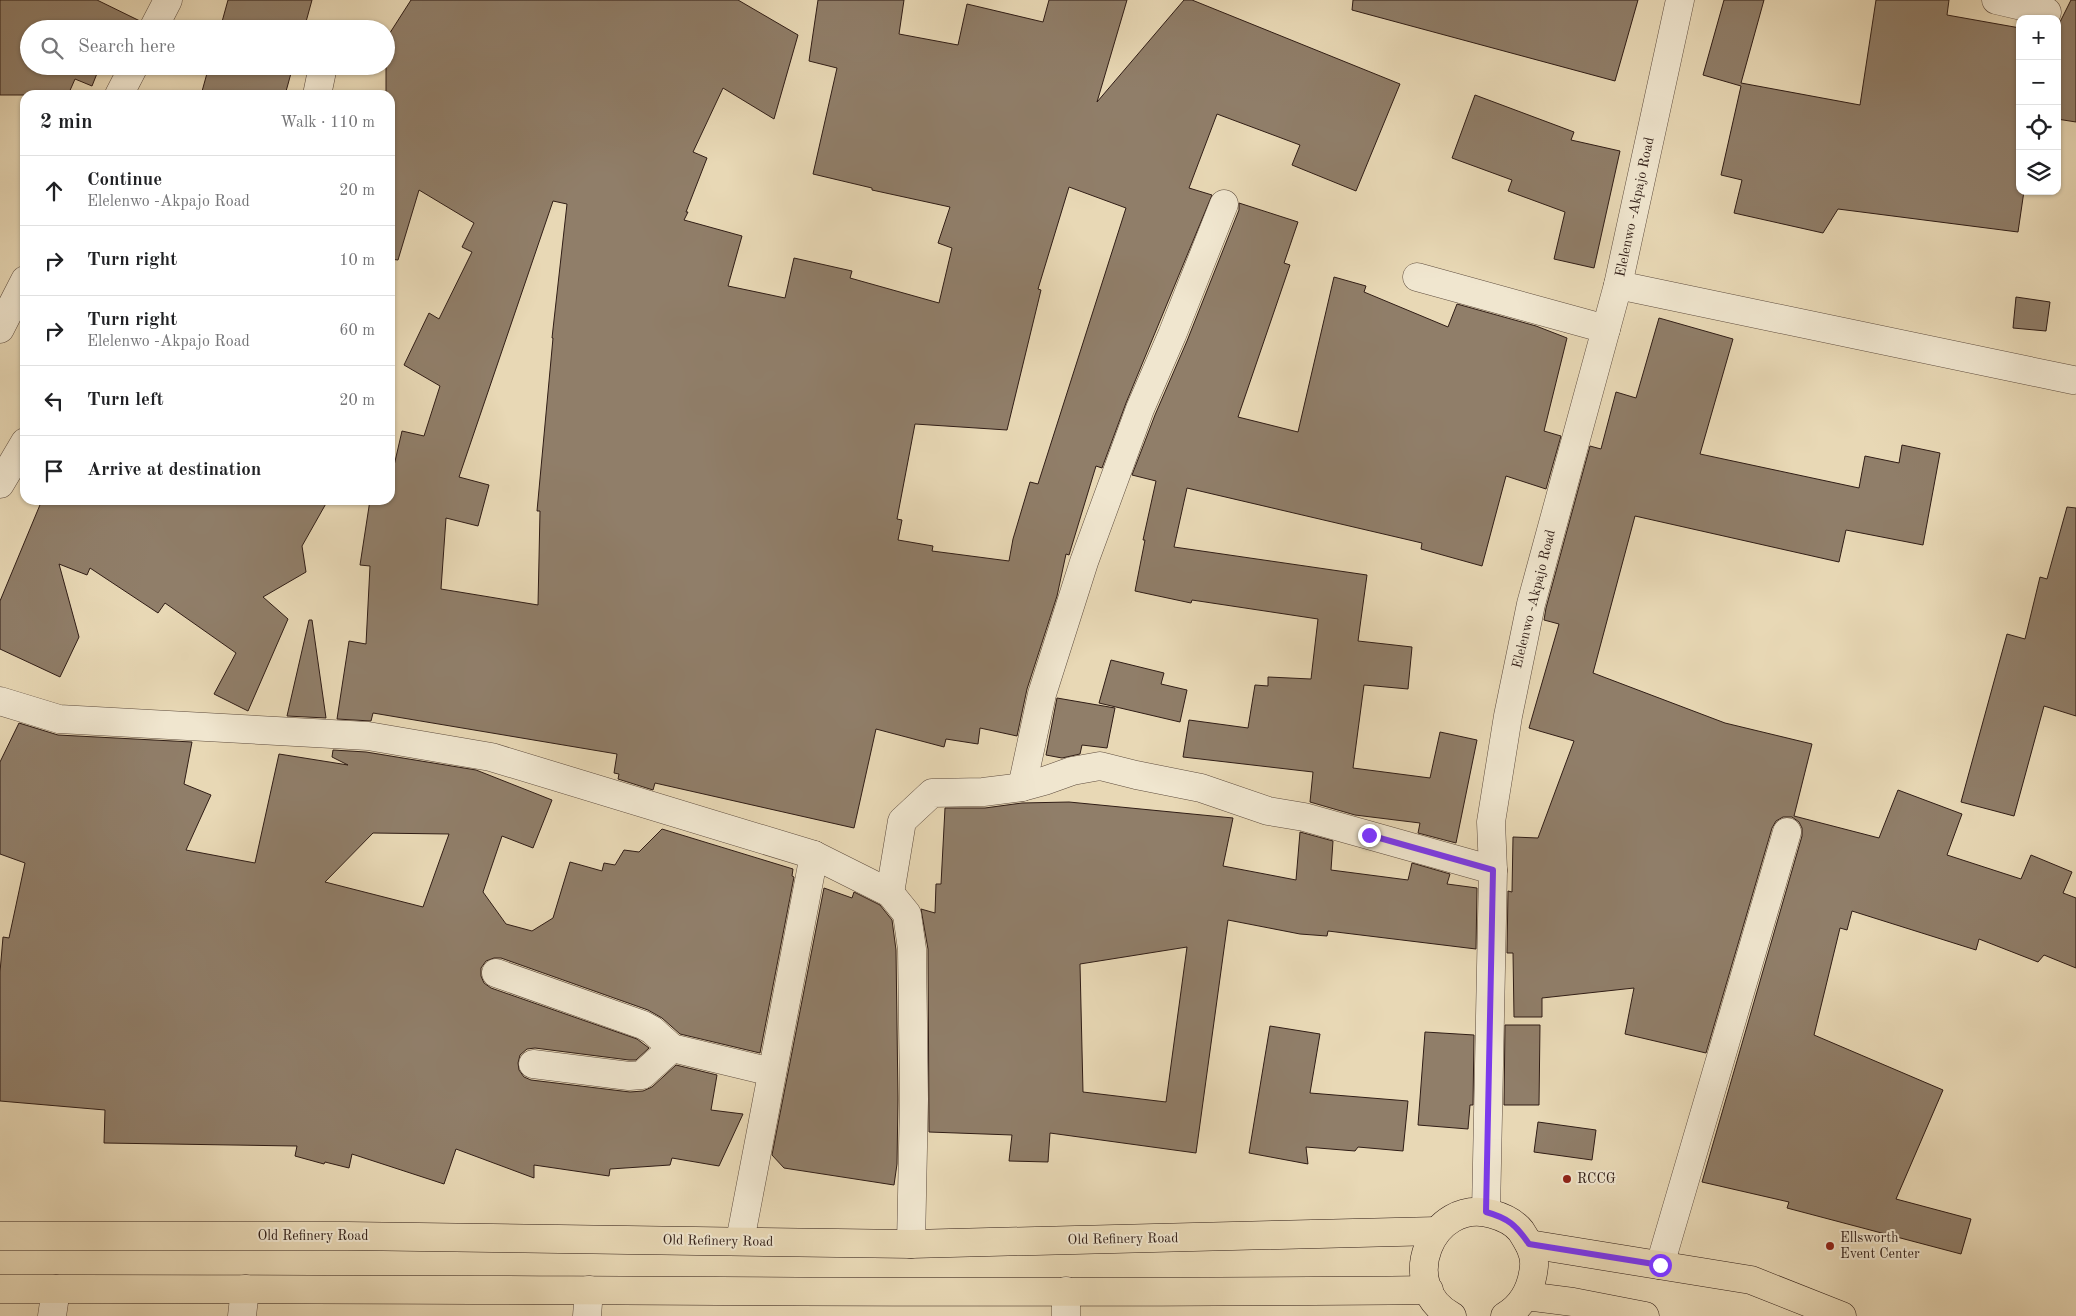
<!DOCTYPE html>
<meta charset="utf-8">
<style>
body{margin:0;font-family:"Old Standard TT",serif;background:#f6f6f6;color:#202124}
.controls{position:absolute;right:15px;top:15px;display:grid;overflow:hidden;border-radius:10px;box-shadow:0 1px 4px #0004}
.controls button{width:45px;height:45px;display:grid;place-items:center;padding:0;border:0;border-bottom:1px solid #e0e0e0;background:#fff;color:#202124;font:25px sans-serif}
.stop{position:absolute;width:15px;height:15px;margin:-11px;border:4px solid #7c3aed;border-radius:50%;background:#fff}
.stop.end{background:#7c3aed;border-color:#fff;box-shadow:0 1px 5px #0008}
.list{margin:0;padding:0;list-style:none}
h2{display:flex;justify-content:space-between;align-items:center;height:65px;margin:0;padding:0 20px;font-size:21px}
h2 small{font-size:16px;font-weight:400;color:#757577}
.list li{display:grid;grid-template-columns:32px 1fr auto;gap:15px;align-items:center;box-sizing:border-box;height:70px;padding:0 20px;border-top:1px solid #e0e0e0}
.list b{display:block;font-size:19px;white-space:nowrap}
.list p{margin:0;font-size:16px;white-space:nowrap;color:#757577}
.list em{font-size:16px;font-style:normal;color:#757577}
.icon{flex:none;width:28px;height:28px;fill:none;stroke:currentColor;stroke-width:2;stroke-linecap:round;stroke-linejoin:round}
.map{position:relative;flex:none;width:2076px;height:1316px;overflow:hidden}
.search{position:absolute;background:#fff;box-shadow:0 1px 4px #0004;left:20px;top:20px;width:375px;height:55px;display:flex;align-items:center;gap:12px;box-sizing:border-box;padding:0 18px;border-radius:28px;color:#757577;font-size:19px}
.panel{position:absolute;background:#fff;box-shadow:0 1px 4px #0004;left:20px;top:90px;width:375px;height:415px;border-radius:15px}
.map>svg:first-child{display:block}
.building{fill:#907e69;stroke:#301d16;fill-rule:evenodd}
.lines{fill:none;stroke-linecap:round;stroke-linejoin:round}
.minor-casing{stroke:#5e4c3e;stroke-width:29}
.major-casing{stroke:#301d16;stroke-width:29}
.minor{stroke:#f0e6cf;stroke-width:28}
.major{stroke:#e8d8b5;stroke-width:28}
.route{stroke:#7c3aed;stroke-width:6}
.poi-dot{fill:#8f2418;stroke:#f0e6cf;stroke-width:2}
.labels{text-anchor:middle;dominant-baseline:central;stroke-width:4;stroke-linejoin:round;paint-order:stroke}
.street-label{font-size:14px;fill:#301d16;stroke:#f0e6cf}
.poi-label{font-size:14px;fill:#301d16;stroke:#f0e6cf;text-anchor:start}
</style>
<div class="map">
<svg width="2076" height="1316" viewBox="0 0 2076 1316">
<rect width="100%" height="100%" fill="#e8d8b5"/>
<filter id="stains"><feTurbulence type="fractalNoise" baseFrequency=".004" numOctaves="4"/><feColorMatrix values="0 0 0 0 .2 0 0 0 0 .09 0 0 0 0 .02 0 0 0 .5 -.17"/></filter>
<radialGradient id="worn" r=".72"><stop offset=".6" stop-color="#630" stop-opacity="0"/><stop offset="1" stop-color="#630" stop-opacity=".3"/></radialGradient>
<!-- building -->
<g class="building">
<polygon points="0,0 97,0 140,21 138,29 29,29 29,66 100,66 92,86 75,79 68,95 0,95"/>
<polygon points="228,0 312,0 304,29 220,29"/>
<path d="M411,0H738L798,35L774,119L723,88L693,152L707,158L686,212H688L684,220L742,236L728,286L785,298L794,258L852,271L850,278L939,303L952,248L938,243L950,207L872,190V188L813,174L837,68L809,61L818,0H904L899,34L958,45L967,4L1043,22L1049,0H1127L1097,102L1184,0H1192L1400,84L1356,191L1292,165L1300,145L1217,114L1189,188L1212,195L1126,403L1102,468L1096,466L1069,555L1066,554L1057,596L1027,689L1017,736L980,728L978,744L946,739L944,747L876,729L854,828L655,783L653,790L618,779L619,774L614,773L617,754L373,713L371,721L337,719L349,641L366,644L370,566L360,565L370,500H390V483L402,431L424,436L440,386L404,365L429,313L439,319L472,252L462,247L474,223L419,190L398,260L390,259V95H386V39ZM1069,187L1126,208L1038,484L1030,482L1013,539L1009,561L932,551L933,546L898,540L902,520L897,519L915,424L1007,430L1041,290L1038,289ZM553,201L567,204L552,338H553L537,511H540L538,605L441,589L446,518L478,526L489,485L459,477Z"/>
<polygon points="1353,0 1638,0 1615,81 1352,10"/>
<polygon points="1724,0 1764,0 1741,83 1860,105 1876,0 1949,0 1947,15 2020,28 2020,191 2024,191 2018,232 1838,209 1823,233 1734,213 1742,180 1721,175 1741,86 1703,75"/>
<polygon points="2071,0 2076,0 2076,122 2057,119 2057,28"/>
<polygon points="209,66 293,66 285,95 201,95"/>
<polygon points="1475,95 1574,132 1571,140 1620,151 1594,268 1554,259 1565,212 1508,191 1512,180 1452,158"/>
<polygon points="1239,203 1298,222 1284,263 1290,265 1238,417 1298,432 1334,277 1366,286 1364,292 1448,327 1457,304 1536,326 1567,338 1544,431 1561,436 1546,489 1506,476 1482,566 1421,549 1422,543 1187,488 1174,547 1367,575 1358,641 1412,647 1408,689 1364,685 1353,768 1430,778 1440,732 1477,740 1456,843 1418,833 1420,823 1355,815 1310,802 1313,772 1183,757 1189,720 1248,728 1255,685 1268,686 1268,677 1311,679 1318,619 1192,600 1191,603 1135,591 1145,540 1143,540 1156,481 1132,475 1155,415 1187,341 1239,210"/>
<polygon points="2016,297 2050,302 2046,331 2013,328"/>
<polygon points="1659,318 1733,339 1700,454 1859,488 1865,456 1899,463 1902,445 1940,453 1923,545 1846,530 1839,562 1635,516 1593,673 1725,723 1812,744 1794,816 1879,838 1898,790 1962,814 1947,855 2021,879 2031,855 2072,872 2063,893 2076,898 2076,968 2044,955 2038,962 1979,939 1976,950 1852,911 1847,930 1840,928 1814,1035 1943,1090 1896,1199 1971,1219 1961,1254 1787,1208 1789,1202 1702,1182 1802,836 1802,828 1799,822 1792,817 1783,817 1776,821 1772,828 1706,1053 1625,1034 1634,988 1542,998 1542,1017 1514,1017 1513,953 1507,953 1508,891 1512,892 1513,837 1538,838 1574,741 1529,728 1559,624 1544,620 1546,608 1590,446 1601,449 1616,392 1636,398"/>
<polygon points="42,500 328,500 302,546 306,572 263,597 288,619 248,711 214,694 236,653 165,603 158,613 90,568 87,575 59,564 79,637 60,677 0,649 0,601"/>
<polygon points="2067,507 2076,508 2076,716 2044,706 2014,816 1961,802 2007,634 2025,639 2040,577 2047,579"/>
<polygon points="309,620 312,620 326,718 287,716"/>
<polygon points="1111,660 1164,673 1161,684 1187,690 1180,722 1099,703"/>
<polygon points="1057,698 1115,708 1107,748 1082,745 1080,754 1062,758 1046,755"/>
<path d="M19,723L58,735L192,742L184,784L211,795L186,850L255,863L279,754L348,765L332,757L333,750L366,752L476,770L552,800L533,848L502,836L483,892L506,924L532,931L553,918L570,862L602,871L604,863L615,865L624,850L639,852L662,829L793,869L792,876L794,877L760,1053L680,1034L662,1018L648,1010L501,958H494L486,961L481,968V976L484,983L491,988L637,1039L649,1048L636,1060H629L535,1048L527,1049L520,1055L518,1063L519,1070L524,1077L531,1080L630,1092L643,1091L652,1087L676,1065L717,1075L711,1110L743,1114L719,1166L672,1158L670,1165L610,1169L609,1176L534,1165V1178L456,1149L444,1184L352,1154L349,1168L325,1162L324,1164L295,1156L297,1146L104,1143L105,1110L0,1101V972L3,937L9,938L25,863L0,854V762ZM373,833L449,834L423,907L325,882Z"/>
<path d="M1069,802L1233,818L1223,866L1296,880L1300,832L1333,841L1331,870L1408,880L1412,863L1450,874L1447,884L1477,888L1476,949L1328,931L1327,936L1300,934L1228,920L1196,1153L1050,1133L1048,1162L1009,1161L1012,1135L929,1132L928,949L921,909L935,913L936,884H941L945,808H985L1022,803ZM1187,947L1166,1102L1083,1092L1080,964Z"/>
<polygon points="824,888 852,898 854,892 880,905 892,920 896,950 898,1099 897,1164 894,1185 784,1168 772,1155"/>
<polygon points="1505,1025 1540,1025 1539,1105 1504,1105"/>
<polygon points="1270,1026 1320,1034 1310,1093 1408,1101 1403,1151 1358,1147 1355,1151 1306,1147 1308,1164 1249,1153"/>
<polygon points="1425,1032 1474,1035 1473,1105 1470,1105 1468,1129 1418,1125"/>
<polygon points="1538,1122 1596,1130 1592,1160 1534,1152"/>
</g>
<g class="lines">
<!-- minor casing -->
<g class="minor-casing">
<g id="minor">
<polyline points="1996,0 2047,12"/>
<polyline points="153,29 168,0"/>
<polyline points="119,95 134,66"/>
<polyline points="317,95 323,66"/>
<polyline points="1417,277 1606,329"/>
<polyline points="1618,285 2073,380"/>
<polyline points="0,329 25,280"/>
<polyline points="0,484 25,442"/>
<polyline points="0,701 59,719 368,736 491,757 814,855 890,893 907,914 912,949 914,1099 911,1244"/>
<polyline points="1022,787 1042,694 1084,562 1140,409 1172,335 1224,204"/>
<polyline points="890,893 902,821 932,793 983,792 1022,787 1044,781 1072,771 1100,766 1136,775 1201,788 1268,811 1304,817 1493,870"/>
<polyline points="496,973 643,1025 652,1030 672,1048 772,1072"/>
<polyline points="533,1064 629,1076 642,1075 672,1048"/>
<polyline points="1486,1212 1493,870 1491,822 1508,716 1531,604 1618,285 1680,0"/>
<polyline points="740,1241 814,855"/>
<polyline points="1660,1265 1787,832"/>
<polyline points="1066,1291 1066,1316"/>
<polyline points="52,1316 56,1289"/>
<polyline points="242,1316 245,1289"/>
<polyline points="587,1316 589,1290"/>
</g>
</g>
<!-- major casing -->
<g class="major-casing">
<g id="major">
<polyline points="0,1236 347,1236 911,1244 1437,1231"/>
<polyline points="1529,1244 1751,1280 1842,1316"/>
<path d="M0,1289C476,1288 953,1295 1429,1290"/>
<polyline points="1526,1296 1573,1302 1645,1316"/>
<path d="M1452,1316C1396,1286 1431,1197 1492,1214C1503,1217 1514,1222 1521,1231C1528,1242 1535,1253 1534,1266C1532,1287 1524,1305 1505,1316"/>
</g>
</g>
<!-- minor -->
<use href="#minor" class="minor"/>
<!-- major -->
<use href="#major" class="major"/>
</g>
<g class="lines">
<!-- route -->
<path class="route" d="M1369,835L1493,870L1486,1212C1508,1218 1516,1225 1529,1244L1660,1265"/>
</g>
<!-- markers -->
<g class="poi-dot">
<circle cx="1567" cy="1179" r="5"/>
<circle cx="1830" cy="1246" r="5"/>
</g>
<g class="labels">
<!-- street labels -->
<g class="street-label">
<text transform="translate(1635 207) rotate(-78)">Elelenwo -Akpajo Road</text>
<text transform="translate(1534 599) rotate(-76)">Elelenwo -Akpajo Road</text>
<text x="313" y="1236">Old Refinery Road</text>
<text transform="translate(1123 1239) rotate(-1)">Old Refinery Road</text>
<text transform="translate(718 1241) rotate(1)">Old Refinery Road</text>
</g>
<!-- poi labels -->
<g class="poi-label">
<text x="1577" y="1179">RCCG</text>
<text x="1840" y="1238">Ellsworth<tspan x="1840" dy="16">Event Center</tspan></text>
</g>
</g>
<rect width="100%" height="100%" filter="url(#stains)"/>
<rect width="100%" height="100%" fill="url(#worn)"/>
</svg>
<div class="controls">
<button>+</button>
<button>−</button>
<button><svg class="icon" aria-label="locate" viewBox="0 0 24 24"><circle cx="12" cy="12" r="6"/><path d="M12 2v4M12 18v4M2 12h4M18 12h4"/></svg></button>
<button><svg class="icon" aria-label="layers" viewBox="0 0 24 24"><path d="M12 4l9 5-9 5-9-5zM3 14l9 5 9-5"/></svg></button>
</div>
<div class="stop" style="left:1660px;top:1265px"></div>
<div class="stop end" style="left:1369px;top:835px"></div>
<div class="search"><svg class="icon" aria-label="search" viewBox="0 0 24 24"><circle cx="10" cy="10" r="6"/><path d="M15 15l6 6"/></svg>Search here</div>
<section class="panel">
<h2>2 min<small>Walk · 110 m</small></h2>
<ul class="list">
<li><svg class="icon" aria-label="ahead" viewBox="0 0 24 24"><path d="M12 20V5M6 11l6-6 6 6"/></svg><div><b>Continue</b><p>Elelenwo -Akpajo Road</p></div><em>20 m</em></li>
<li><svg class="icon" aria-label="right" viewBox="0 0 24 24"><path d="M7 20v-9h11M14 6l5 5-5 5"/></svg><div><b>Turn right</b></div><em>10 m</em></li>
<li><svg class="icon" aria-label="right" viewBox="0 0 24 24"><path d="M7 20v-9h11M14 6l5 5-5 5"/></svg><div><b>Turn right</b><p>Elelenwo -Akpajo Road</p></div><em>60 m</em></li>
<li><svg class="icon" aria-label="left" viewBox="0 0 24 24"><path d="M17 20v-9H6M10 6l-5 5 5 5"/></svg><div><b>Turn left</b></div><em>20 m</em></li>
<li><svg class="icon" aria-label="arrive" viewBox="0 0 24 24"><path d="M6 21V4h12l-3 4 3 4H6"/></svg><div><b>Arrive at destination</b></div></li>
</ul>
</section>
</div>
